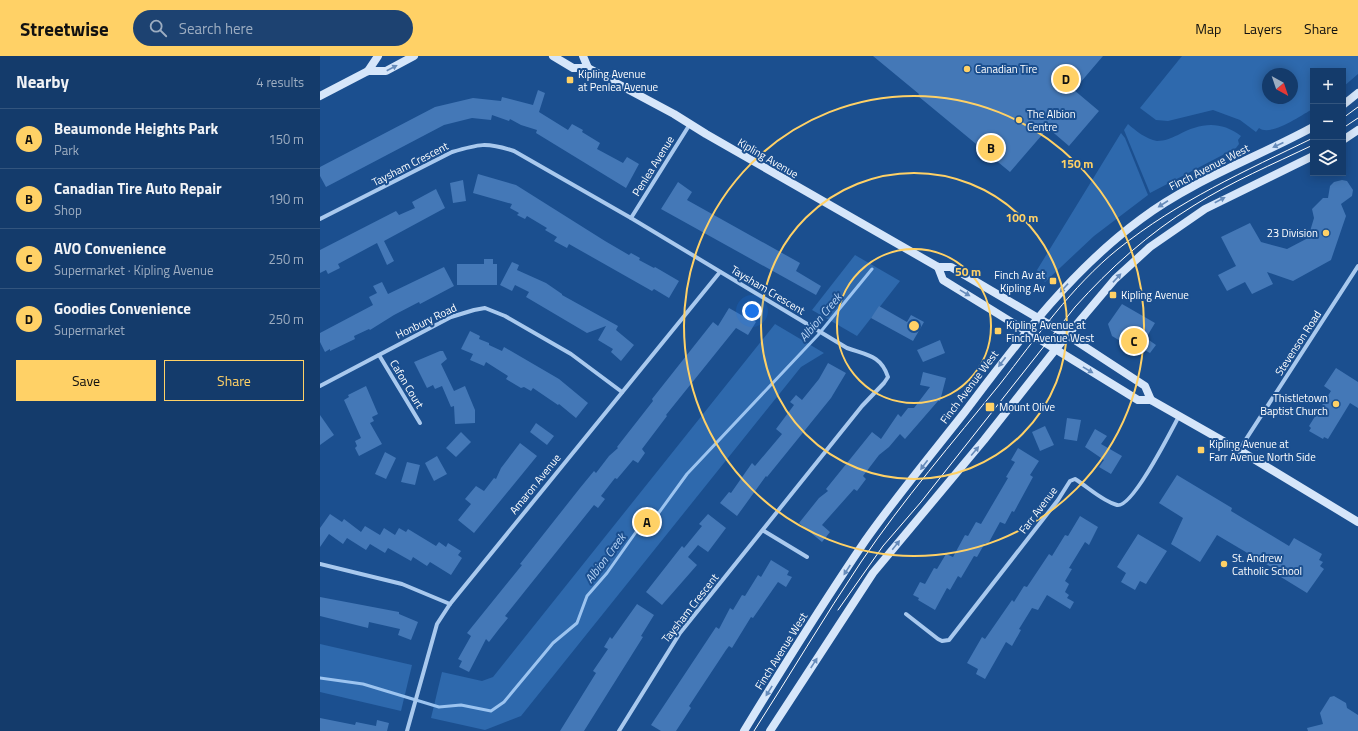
<!DOCTYPE html>
<meta charset="utf-8">
<style>
body{margin:0;font-family:"Titillium Web",sans-serif;background:#1d4271;color:#f1f3f6}
.controls{position:absolute;right:12px;top:12px;display:grid;overflow:hidden;border-radius:0px;box-shadow:0 2px 10px #0003}
.controls button{width:36px;height:36px;display:grid;place-items:center;padding:0;border:0;border-bottom:1px solid #33557e;background:#143b6b;color:#f1f3f6;font:20px sans-serif}
.compass{position:absolute;left:942px;top:12px;width:36px;height:36px;border-radius:50%;background:#143b6b;box-shadow:0 2px 10px #0003;rotate:140deg}
.you{position:absolute;left:432px;top:255px;width:14px;height:14px;margin:-10px;border:3px solid #fff;border-radius:50%;background:#1a73e8;box-shadow:0 0 0 6px #1a73e833}
.badge{display:grid;place-items:center;width:26px;height:26px;border-radius:50%;background:#ffd166;color:#111;font-size:13px;font-weight:700}
.pin{position:absolute;translate:-50% -50%;border:2px solid #fff;box-shadow:0 1px 4px #0006}
.list{margin:0;padding:0;list-style:none}
h2{display:flex;justify-content:space-between;align-items:center;height:52px;margin:0;padding:0 16px;font-size:17px}
h2 small{font-size:13px;font-weight:400;color:#9dadc1}
.list li{display:grid;grid-template-columns:26px 1fr auto;gap:12px;align-items:center;box-sizing:border-box;height:60px;padding:0 16px;border-top:1px solid #33557e}
.list b{display:block;font-size:15px;white-space:nowrap}
.list p{margin:0;font-size:13px;white-space:nowrap;color:#9dadc1}
.list em{font-size:13px;font-style:normal;color:#9dadc1}
.actions{display:flex;gap:8px;padding:12px 16px}
.actions a{flex:1;padding:9px 0;border:1px solid #ffd166;border-radius:0px;text-align:center;font-size:14px;color:#ffd166}
.actions .main{background:#ffd166;color:#111}
.icon{flex:none;width:22px;height:22px;fill:none;stroke:currentColor;stroke-width:2;stroke-linecap:round;stroke-linejoin:round}
.map{position:relative;flex:none;width:1038px;height:675px;overflow:hidden}
header{display:flex;align-items:center;gap:24px;box-sizing:border-box;height:56px;padding:0 20px;background:#ffd166;color:#111}
header strong{font-size:19px}
nav{display:flex;gap:22px;margin-inline-start:auto;font-size:14px}
.search{width:280px;height:36px;background:#1d4271;display:flex;align-items:center;gap:10px;box-sizing:border-box;padding:0 14px;border-radius:22px;color:#9dadc1;font-size:15px}
main{display:flex}
aside{flex:1;background:#143b6b}
.map>svg:first-child{display:block}
.green{fill:#2e69ad;fill-rule:evenodd}
.lines{fill:none;stroke-linecap:round;stroke-linejoin:round}
.stream{stroke:#9cc4f0;stroke-width:3}
.building{fill:#4478b7}
.minor{stroke:#a9c9ee;stroke-width:4}
.secondary{stroke:#d6e6fa;stroke-width:8}
.tram{stroke:#fff;stroke-width:1}
.oneway{fill:#668bba}
.ring{fill:none;stroke:#ffd166;stroke-width:2}
.poi-dot{fill:#ffd166;stroke:#1b4f8f;stroke-width:1.5}
.labels{text-anchor:middle;dominant-baseline:central;stroke-width:4;stroke-linejoin:round;paint-order:stroke}
.poi-label{font-size:11px;fill:#fff;stroke:#1b4f8f;text-anchor:start}
.street-label{font-size:11px;fill:#fff;stroke:#1b4f8f}
.water-label{font-size:12px;font-style:italic;fill:#b5d3f5;stroke:#1b4f8f}
.centre{fill:#ffd166;stroke:#1b4f8f;stroke-width:2}
.ring-label{font-size:12px;text-anchor:middle;font-weight:bold;fill:#ffd166;stroke:#1b4f8f;stroke-width:4;stroke-linejoin:round;paint-order:stroke}
</style>
<header>
<strong>Streetwise</strong>
<div class="search"><svg class="icon" aria-label="search" viewBox="0 0 24 24"><circle cx="10" cy="10" r="6"/><path d="M15 15l6 6"/></svg>Search here</div>
<nav><a>Map</a><a>Layers</a><a>Share</a></nav>
</header>
<main>
<aside>
<h2>Nearby<small>4 results</small></h2>
<ul class="list">
<li><span class="badge">A</span><div><b>Beaumonde Heights Park</b><p>Park</p></div><em>150 m</em></li>
<li><span class="badge">B</span><div><b>Canadian Tire Auto Repair</b><p>Shop</p></div><em>190 m</em></li>
<li><span class="badge">C</span><div><b>AVO Convenience</b><p>Supermarket · Kipling Avenue</p></div><em>250 m</em></li>
<li><span class="badge">D</span><div><b>Goodies Convenience</b><p>Supermarket</p></div><em>250 m</em></li>
</ul>
<div class="actions"><a class="main">Save</a><a>Share</a></div>
</aside>
<div class="map">
<svg width="1038" height="675" viewBox="0 0 1038 675">
<rect width="100%" height="100%" fill="#1b4f8f"/>
<!-- green -->
<g class="green">
<path d="M862,0H1038V18L1023,31V15H993V53C981,59 951,81 939,72L936,76L920,64L893,54L848,65L836,64L820,52ZM948,18H972V42H948Z"/>
<path d="M808,68C816,75 826,83 837,85C845,85 851,82 858,79C880,67 900,64 921,80L918,84L919,88L916,92L830,137L804,74Z"/>
<polygon points="801,77 805,82 828,139 774,180 725,226 717,214"/>
<polygon points="535,199 580,225 537,280 492,254"/>
<polygon points="455,268 504,297 481,311 201,660 165,674 111,662 122,616 162,625 173,621"/>
<polygon points="0,588 92,609 81,655 0,636"/>
</g>
<g class="lines">
<!-- stream -->
<polyline class="stream" points="0,622 43,628 119,651 141,649 171,655 184,646 233,587 257,567 267,540 287,517 316,476 335,462 367,418 498,279 552,213"/>
</g>
<!-- building -->
<g class="building">
<polygon points="553,0 783,0 754,34 779,55 749,90 728,72 690,116 598,40 599,38"/>
<polygon points="218,34 225,37 219,56 248,74 252,68 263,74 262,76 280,87 277,93 303,107 307,101 319,108 306,132 216,77 217,74 201,69 190,63 189,65 172,59 171,64 152,62 124,69 6,131 0,120 0,111 115,51 153,42 181,45 182,41 213,49"/>
<polygon points="158,118 196,129 285,185 309,199 311,197 320,202 319,204 334,212 335,211 359,225 349,242 334,233 332,235 249,188 247,192 234,185 237,181 225,174 227,172 207,160 205,163 197,159 199,157 190,152 192,148 153,137"/>
<polygon points="143,124 146,145 133,147 130,127"/>
<polygon points="1022,124 1027,125 1033,134 1032,140 1021,148 1026,160 1011,204 973,225 947,216 953,228 932,238 925,226 907,235 898,219 916,210 901,181 930,167 941,186 967,193 988,182 994,162 992,153 1003,142 1008,142 1010,130 1014,126"/>
<polygon points="358,126 372,136 367,144 480,207 476,215 501,230 496,239 341,153"/>
<polygon points="116,133 125,152 64,185 74,205 67,209 57,187 18,208 20,212 8,218 6,214 0,217 0,194 76,155 79,159 95,152 92,146"/>
<polygon points="164,203 173,203 173,208 177,208 177,229 137,229 137,208 164,208"/>
<polygon points="192,206 199,209 197,214 226,227 242,238 242,239 298,270 296,274 314,289 301,305 291,296 293,293 278,284 286,270 267,277 206,241 209,236 195,229 192,235 180,229"/>
<polygon points="124,211 134,230 100,248 99,246 74,259 50,274 49,273 34,280 35,283 10,295 10,293 5,296 0,286 0,277 53,249 49,241 57,237 53,230 62,226 68,238"/>
<polygon points="802,248 835,267 826,282 836,289 830,297 819,291 817,295 792,280 788,268"/>
<polygon points="559,250 587,266 591,259 604,266 593,285 551,262"/>
<polygon points="409,252 423,260 424,257 436,266 428,279 416,272 346,359 347,360 322,393 325,397 318,407 313,404 297,423 295,422 281,440 285,443 278,452 274,449 205,535 185,560 188,562 179,573 169,586 166,583 149,616 139,611 142,605 138,603 151,580 147,577 202,509 200,508 260,432 274,415 276,417 289,400 298,392 297,391 333,345 332,343 393,266 398,270"/>
<polygon points="150,275 160,280 159,283 169,287 169,289 182,295 184,291 239,323 268,347 256,362 239,348 238,349 213,332 211,335 204,331 201,332 186,323 188,320 166,306 164,310 150,304 153,298 141,293"/>
<polygon points="620,284 625,297 603,306 597,294"/>
<polygon points="120,295 123,295 127,303 121,308 134,335 145,330 155,354 155,367 135,368 134,350 131,351 122,330 115,333 113,329 107,332 94,306"/>
<polygon points="508,307 526,317 511,342 447,421 446,420 417,460 400,447 409,436 411,437 432,407 435,410 462,378 456,373 474,349 470,346 476,339 482,344 499,323"/>
<polygon points="1016,312 1038,326 1038,352 1030,347 1008,383 1004,381 1003,383 989,375 991,372 989,370 1011,335 1004,330"/>
<polygon points="603,316 626,322 620,345 618,345 585,383 580,378 569,391 559,399 543,420 546,423 537,435 534,433 502,469 510,476 502,486 479,467 499,442 508,435 506,433 552,376 561,383 578,358 581,361 588,352 594,352 610,331 600,329"/>
<polygon points="46,330 58,358 52,361 54,365 50,367 62,388 39,400 35,392 37,390 35,385 41,382 24,344 29,341 28,339"/>
<polygon points="0,359 14,379 0,389"/>
<polygon points="747,362 761,364 757,385 744,383"/>
<polygon points="216,367 234,380 227,389 210,376"/>
<polygon points="725,370 734,389 720,395 712,376"/>
<polygon points="775,373 787,380 781,388 802,400 791,418 779,411 784,404 765,391"/>
<polygon points="141,376 151,386 136,401 126,392"/>
<polygon points="200,387 217,400 154,477 138,464 151,448 145,443 156,430 164,435 174,422 176,423 181,412"/>
<polygon points="698,392 719,405 710,419 713,421 694,456 692,455 685,468 680,466 668,488 665,487 657,501 654,500 641,522 638,520 630,534 627,532 615,554 598,544 599,542 593,539 600,526 605,528 614,512 617,513 626,498 633,501 645,479 648,480 656,466 661,468 688,422 686,421 695,406 691,404"/>
<polygon points="65,396 76,402 66,423 55,418"/>
<polygon points="117,400 127,418 114,425 105,407"/>
<polygon points="87,406 100,409 95,429 81,426"/>
<polygon points="857,419 912,452 911,455 969,490 974,482 1002,498 999,504 1003,506 1000,510 1004,513 987,537 956,518 958,515 897,479 880,506 851,488 863,462 839,447"/>
<polygon points="10,458 22,466 24,463 41,476 45,470 60,479 64,472 75,479 79,472 86,476 88,473 116,490 119,486 126,491 128,487 141,495 138,499 142,502 131,519 110,506 107,510 93,501 91,505 68,492 65,497 50,488 46,494 27,482 23,488 9,478 0,491 0,472"/>
<polygon points="388,458 406,472 388,496 378,489 368,501 377,509 342,549 326,536 362,490 364,492 382,470 379,468"/>
<polygon points="760,460 778,471 769,489 765,486 749,512 752,513 745,525 749,528 745,536 749,539 747,542 754,546 750,553 727,539 718,554 712,552 699,573 701,574 692,590 686,586 665,623 656,618 658,613 647,607 662,581 665,583 692,544 694,546 704,530 707,531 729,498 732,500 745,479 748,480"/>
<polygon points="818,478 847,495 826,528 820,525 815,534 801,526 806,517 797,511"/>
<polygon points="451,504 469,515 467,519 472,521 466,531 458,526 433,562 431,561 412,592 409,590 406,594 369,650 371,652 356,675 341,675 331,669 396,571 399,573 410,552 413,554 422,539 425,540 438,519 441,521"/>
<polygon points="0,541 79,556 79,558 98,566 91,584 78,579 80,573 49,566 48,572 0,560"/>
<polygon points="317,548 334,559 321,580 323,581 264,675 240,675 276,617 273,615 288,593 284,591 290,581 292,583"/>
<polygon points="1014,640 1026,647 1027,652 1038,659 1038,675 988,675 987,672 1003,668 1000,657 1010,641"/>
<polygon points="0,662 35,669 36,666 56,670 57,664 69,667 67,675 0,675"/>
</g>
<g class="lines">
<!-- minor -->
<g class="minor">
<polyline points="311,162 370,68"/>
<path d="M0,163L132,96C159,88 166,86 194,95L311,162L527,292C546,299 561,299 568,321L564,327L542,350L360,577L299,675"/>
<polyline points="59,299 100,367"/>
<polyline points="0,330 131,261 154,254 165,252 185,260 251,298 302,336"/>
<polyline points="919,394 1038,210"/>
<polyline points="444,475 487,501"/>
<polyline points="0,508 82,528 130,548"/>
<path d="M586,558L618,583L622,585L629,584L738,444L750,425L755,423C768,431 782,445 797,449C812,453 852,373 859,360"/>
<polyline points="87,675 117,568 130,548 400,216"/>
</g>
<!-- secondary -->
<g class="secondary">
<polyline points="233,0 253,12 268,12 354,58 386,78 618,211 631,211 747,279 825,330 831,344"/>
<polyline points="263,0 268,12"/>
<polyline points="48,15 58,0"/>
<polyline points="0,40 48,15 66,15 94,0"/>
<polyline points="1023,49 1038,37"/>
<polyline points="1023,84 1038,74"/>
<polyline points="618,211 623,224 818,344 831,344 919,394 1038,466"/>
<path d="M424,675C463,611 503,547 545,485C576,441 611,399 644,357C697,287 749,216 821,163C873,124 936,102 993,71"/>
<polyline points="450,675 553,517 664,384 735,294 795,223 830,191 885,153 993,100"/>
</g>
<!-- tram -->
<g class="tram">
<polyline points="1023,62 1038,51"/>
<polyline points="1023,72 1038,62"/>
<path d="M518,554L563,490L601,446L755,251C790,212 829,177 873,150C911,126 953,108 993,89"/>
<path d="M434,675C470,619 504,561 541,506C583,444 633,386 680,328C716,282 752,230 798,193C858,145 925,115 993,82"/>
</g>
</g>
<!-- one-way arrows -->
<defs><path id="oneway-solid" d="M-6-.8H1V-3.2L6.5 0L1 3.2V.8H-6Z"/></defs>
<g class="oneway">
<use href="#oneway-solid" transform="translate(72 12) rotate(-28)"/>
<use href="#oneway-solid" transform="translate(958 89) rotate(155)"/>
<use href="#oneway-solid" transform="translate(900 144) rotate(-28)"/>
<use href="#oneway-solid" transform="translate(843 148) rotate(147)"/>
<use href="#oneway-solid" transform="translate(797 222) rotate(-47)"/>
<use href="#oneway-solid" transform="translate(744 232) rotate(133)"/>
<use href="#oneway-solid" transform="translate(645 237) rotate(31)"/>
<use href="#oneway-solid" transform="translate(682 306) rotate(127)"/>
<use href="#oneway-solid" transform="translate(768 314) rotate(31)"/>
<use href="#oneway-solid" transform="translate(655 395) rotate(-50)"/>
<use href="#oneway-solid" transform="translate(604 409) rotate(127)"/>
<use href="#oneway-solid" transform="translate(576 489) rotate(-51)"/>
<use href="#oneway-solid" transform="translate(527 514) rotate(123)"/>
<use href="#oneway-solid" transform="translate(494 607) rotate(-57)"/>
<use href="#oneway-solid" transform="translate(449 635) rotate(122)"/>
</g>
<!-- distance rings -->
<g class="ring">
<circle cx="594" cy="270" r="77"/>
<circle cx="594" cy="270" r="153"/>
<circle cx="594" cy="270" r="230"/>
</g>
<!-- markers -->
<g class="poi-dot">
<circle cx="647" cy="13" r="4"/>
<rect x="246" y="20" width="8" height="8" rx="2"/>
<circle cx="699" cy="64" r="4"/>
<circle cx="1006" cy="177" r="4"/>
<rect x="729" y="221" width="8" height="8" rx="2"/>
<rect x="789" y="235" width="8" height="8" rx="2"/>
<rect x="674" y="271" width="8" height="8" rx="2"/>
<circle cx="1016" cy="348" r="4"/>
<rect x="665" y="346" width="10" height="10" rx="2"/>
<rect x="877" y="390" width="8" height="8" rx="2"/>
<circle cx="904" cy="508" r="4"/>
</g>
<g class="labels">
<!-- poi labels -->
<g class="poi-label">
<text x="655" y="13">Canadian Tire</text>
<text x="258" y="18">Kipling Avenue<tspan x="258" dy="13">at Penlea Avenue</tspan></text>
<text x="707" y="58">The Albion<tspan x="707" dy="13">Centre</tspan></text>
<text x="998" y="177" text-anchor="end">23 Division</text>
<text x="725" y="219" text-anchor="end">Finch Av at<tspan x="725" dy="13">Kipling Av</tspan></text>
<text x="801" y="239">Kipling Avenue</text>
<text x="686" y="269">Kipling Avenue at<tspan x="686" dy="13">Finch Avenue West</tspan></text>
<text x="1008" y="342" text-anchor="end">Thistletown<tspan x="1008" dy="13">Baptist Church</tspan></text>
<text x="679" y="351">Mount Olive</text>
<text x="889" y="388">Kipling Avenue at<tspan x="889" dy="13">Farr Avenue North Side</tspan></text>
<text x="912" y="502">St. Andrew<tspan x="912" dy="13">Catholic School</tspan></text>
</g>
<!-- street labels -->
<g class="street-label">
<text transform="translate(448 102) rotate(30)">Kipling Avenue</text>
<text transform="translate(90 108) rotate(-27)">Taysham Crescent</text>
<text transform="translate(333 110) rotate(-58)">Penlea Avenue</text>
<text transform="translate(889 111) rotate(-27)">Finch Avenue West</text>
<text transform="translate(448 234) rotate(31)">Taysham Crescent</text>
<text transform="translate(106 265) rotate(-26)">Honbury Road</text>
<text transform="translate(978 287) rotate(-57)">Stevenson Road</text>
<text transform="translate(87 328) rotate(59)">Cafon Court</text>
<text transform="translate(649 331) rotate(-53)">Finch Avenue West</text>
<text transform="translate(215 428) rotate(-51)">Amaron Avenue</text>
<text transform="translate(718 454) rotate(-53)">Farr Avenue</text>
<text transform="translate(370 552) rotate(-52)">Taysham Crescent</text>
<text transform="translate(461 595) rotate(-58)">Finch Avenue West</text>
</g>
<!-- water labels -->
<g class="water-label">
<text transform="translate(500 261) rotate(-50)">Albion Creek</text>
<text transform="translate(285 502) rotate(-53)">Albion Creek</text>
</g>
</g>
<circle cx="594" cy="270" r="6" class="centre"/>
<g class="ring-label">
<text x="757" y="112">150 m</text>
<text x="702" y="166">100 m</text>
<text x="648" y="220">50 m</text>
</g>
</svg>
<div class="controls">
<button>+</button>
<button>−</button>
<button><svg class="icon" aria-label="layers" viewBox="0 0 24 24"><path d="M12 4l9 5-9 5-9-5zM3 14l9 5 9-5"/></svg></button>
</div>
<svg class="compass" viewBox="-18 -18 36 36"><path d="M0-13l5 13h-10z" fill="#e53935"/><path d="M0 13l5-13h-10z" fill="#9dadc1"/></svg>
<div class="you"></div>
<div class="pin badge" style="left:327px;top:466px">A</div>
<div class="pin badge" style="left:671px;top:92px">B</div>
<div class="pin badge" style="left:814px;top:285px">C</div>
<div class="pin badge" style="left:746px;top:23px">D</div>
</div>
</main>
